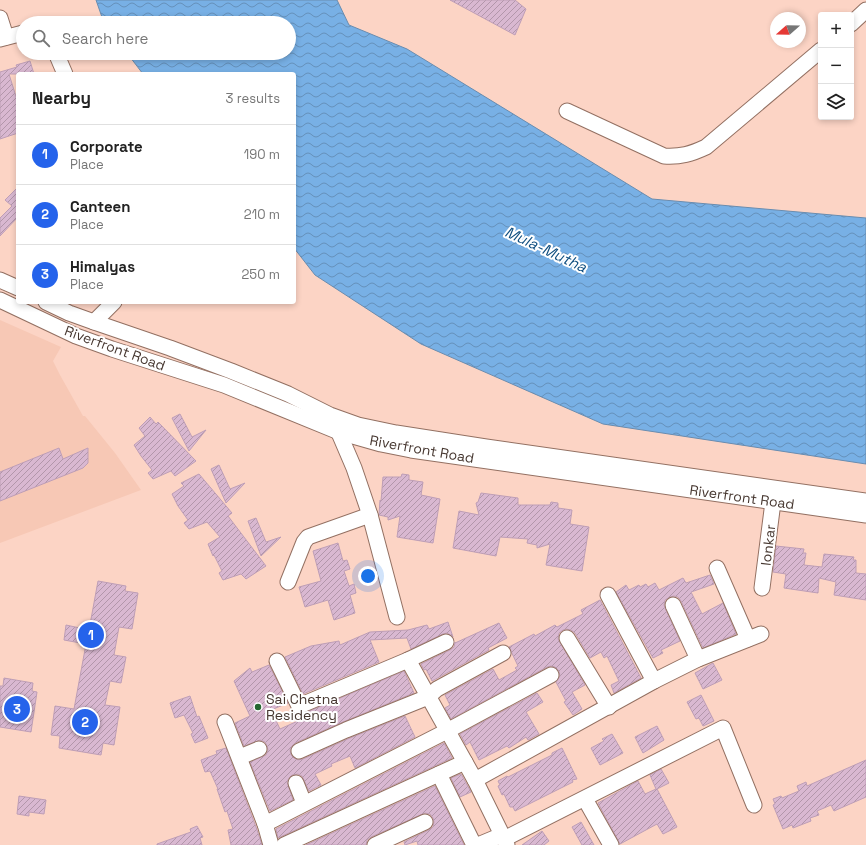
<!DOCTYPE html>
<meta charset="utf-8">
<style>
body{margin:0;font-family:"Space Grotesk",sans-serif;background:#f2f2f2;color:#222}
.controls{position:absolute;right:12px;top:12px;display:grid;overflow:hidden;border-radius:4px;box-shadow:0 2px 6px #0003}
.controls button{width:36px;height:36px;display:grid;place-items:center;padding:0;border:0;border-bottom:1px solid #e0e0e0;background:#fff;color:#222;font:20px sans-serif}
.compass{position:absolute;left:770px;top:12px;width:36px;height:36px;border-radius:50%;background:#fff;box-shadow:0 2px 6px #0003;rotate:250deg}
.you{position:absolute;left:368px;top:576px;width:14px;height:14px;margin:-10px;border:3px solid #fff;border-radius:50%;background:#1a73e8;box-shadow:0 0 0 6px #1a73e833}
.badge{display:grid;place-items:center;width:26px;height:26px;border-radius:50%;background:#2563eb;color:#fff;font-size:13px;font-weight:700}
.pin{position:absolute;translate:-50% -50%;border:2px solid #fff;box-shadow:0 1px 4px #0006}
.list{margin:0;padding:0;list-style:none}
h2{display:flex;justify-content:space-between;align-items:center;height:52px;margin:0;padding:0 16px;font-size:17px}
h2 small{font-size:13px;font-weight:400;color:#767676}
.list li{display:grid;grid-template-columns:26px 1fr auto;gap:12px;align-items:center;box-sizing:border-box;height:60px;padding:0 16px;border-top:1px solid #e0e0e0}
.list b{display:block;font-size:15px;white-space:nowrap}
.list p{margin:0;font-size:13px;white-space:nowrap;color:#767676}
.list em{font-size:13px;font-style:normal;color:#767676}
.icon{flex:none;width:22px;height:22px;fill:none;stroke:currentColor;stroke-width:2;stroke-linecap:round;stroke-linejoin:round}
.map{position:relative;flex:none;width:866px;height:845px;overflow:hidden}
.search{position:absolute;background:#fff;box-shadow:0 2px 6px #0003;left:16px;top:16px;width:280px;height:44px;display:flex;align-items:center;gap:10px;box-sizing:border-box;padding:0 14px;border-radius:22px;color:#767676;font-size:15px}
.panel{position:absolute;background:#fff;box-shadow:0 2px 6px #0003;left:16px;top:72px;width:280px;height:232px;border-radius:4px}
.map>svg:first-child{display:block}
.built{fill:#f7c8b5}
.water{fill:url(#water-waves);stroke:#698caf}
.building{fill:url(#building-hatch);stroke:#be9eb6}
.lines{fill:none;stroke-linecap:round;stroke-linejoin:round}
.minor-casing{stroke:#937062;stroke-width:17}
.minor{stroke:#fff;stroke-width:15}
.poi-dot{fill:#256630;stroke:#fff;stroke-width:1.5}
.labels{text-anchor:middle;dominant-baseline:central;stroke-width:4;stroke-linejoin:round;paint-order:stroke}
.street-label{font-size:14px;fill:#463730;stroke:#fff}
.poi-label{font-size:14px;fill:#463730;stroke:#fff;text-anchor:start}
.water-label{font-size:15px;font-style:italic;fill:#104f80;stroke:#fff}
</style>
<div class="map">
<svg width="866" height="845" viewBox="0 0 866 845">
<defs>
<pattern id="water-waves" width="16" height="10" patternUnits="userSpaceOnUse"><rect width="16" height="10" fill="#78b0e5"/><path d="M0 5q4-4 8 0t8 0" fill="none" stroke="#6490ba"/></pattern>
<pattern id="building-hatch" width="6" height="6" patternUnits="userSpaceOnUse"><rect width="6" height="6" fill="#d9b8d1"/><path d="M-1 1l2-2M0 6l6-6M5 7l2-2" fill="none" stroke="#b296aa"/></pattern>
</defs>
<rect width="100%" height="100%" fill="#fcd4c5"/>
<!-- built -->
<polygon class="built" points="0,320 61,347 53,361 60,375 83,416 85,416 115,453 141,490 0,543"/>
<!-- water -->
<polygon class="water" points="96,0 337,0 349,25 407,49 652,199 866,218 866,464 603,424 421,344 315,275 294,248 294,74 143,74 127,53 289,53 289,23 104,23"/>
<!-- building -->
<g class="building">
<polygon points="450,0 515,0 526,9 515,35"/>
<polygon points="30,61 34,74 9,74 18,103 18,133 0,139 0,72 17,67 16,65"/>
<polygon points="18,187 18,217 0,236 0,218 12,206 5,200"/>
<polygon points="180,414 192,437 206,430 189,451 172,418"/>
<polygon points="150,417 156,424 158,422 196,461 175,476 171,471 153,479 148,473 152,470 141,456 134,445 145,436 139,428"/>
<polygon points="59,448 63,459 88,448 88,463 83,468 0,501 0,472"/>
<polygon points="219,465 230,489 245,483 226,503 211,469"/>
<polygon points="199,474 232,513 228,516 266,566 246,579 241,574 223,580 219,573 222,571 214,555 213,556 208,544 220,537 207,522 189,529 184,523 188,520 178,506 172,494 184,486 181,483"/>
<polygon points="402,474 409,475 409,480 423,482 421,495 440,499 433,543 397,537 400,516 388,520 388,517 379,515 380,500 381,501 383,477 401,477"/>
<polygon points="481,493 518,498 518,505 550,505 551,502 558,503 558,508 572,510 570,524 589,527 582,571 546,565 550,544 537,548 537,545 527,543 528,539 500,537 496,556 453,548 459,511 479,515 476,503 478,502"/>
<polygon points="256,518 266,542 281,537 261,556 248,521"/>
<polygon points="338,543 343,561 347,560 350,569 344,571 349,586 354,584 356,593 350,595 355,613 334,620 328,600 305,607 299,587 321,581 313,551"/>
<polygon points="776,546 804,549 803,553 806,553 804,565 822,567 824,554 854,557 853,560 856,560 856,573 866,574 866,600 834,595 836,582 819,578 818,593 784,588 786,574 773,572"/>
<polygon points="710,575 714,584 691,592 702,614 723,603 736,634 703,648 681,601 678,597 674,596 670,597 665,600 664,605 665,608 680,641 661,650 663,653 653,658 616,592 626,585 629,590 639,585 640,587 646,584 648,587 655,583 659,590 683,578 686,583"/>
<polygon points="98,581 126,586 125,591 138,593 132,629 119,627 114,655 126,657 121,683 110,681 105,705 120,707 114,745 103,743 101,755 59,748 60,736 51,735 55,706 74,709 86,644 64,640 66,625 89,630"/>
<polygon points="600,600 641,678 614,693 611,685 619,681 607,656 604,658 601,652 590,658 575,633 571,630 566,629 563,630 559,633 558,639 585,685 572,692 582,709 573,715 564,702 566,701 556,682 560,676 559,671 555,667 551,666 547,667 451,719 445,708 450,705 445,695 493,669 499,680 517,670 515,668 518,666 509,647 534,634 535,636 555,625 557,627 583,614 581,610"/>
<polygon points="448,622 453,637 447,633 443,634 411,649 407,638 370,640 379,662 303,694 285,657 311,646 339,641 340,645 370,632 408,630 427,625 429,629"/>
<polygon points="499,623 507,638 488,648 489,650 432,681 426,669 424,670 421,664 450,650 454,647 455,642 455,643"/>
<polygon points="713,663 722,680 703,689 695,673"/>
<polygon points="269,665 288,703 271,710 280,729 309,716 307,712 404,671 414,693 343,722 295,743 292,746 290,750 291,755 294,758 298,760 303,759 350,738 405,716 415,737 355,768 350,756 331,764 332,766 315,774 321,785 309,791 302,776 298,774 292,775 289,778 287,782 293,800 270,811 250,762 266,755 268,750 267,746 265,742 260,740 244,746 235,723 250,716 234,681 250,668 252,672"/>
<polygon points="4,678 33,683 32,691 37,692 31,732 0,727 0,686 3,686"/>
<polygon points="537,693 543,702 526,712 539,734 528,740 526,737 509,748 507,746 479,760 470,742 466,745 460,734"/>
<polygon points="701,695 714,721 703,726 699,718 696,719 687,702"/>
<polygon points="190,696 197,717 199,716 208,738 195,743 191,734 193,733 184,715 175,718 170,703"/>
<polygon points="657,726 664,740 643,753 635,737"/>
<polygon points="612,734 623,753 600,765 591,748 604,741 602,739"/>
<polygon points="444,743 452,758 278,838 276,829"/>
<polygon points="226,748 256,827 262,845 231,845 228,830 233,829 227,811 225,812 217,789 218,789 210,771 205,772 201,760 217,754 216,751"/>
<polygon points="562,748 577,779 572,780 573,782 515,811 513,807 510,807 504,794 502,795 498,786 500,785 498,781 507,776 508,777 552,755 552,753"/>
<polygon points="866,760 866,797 834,811 831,805 817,811 819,815 810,818 811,821 793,828 792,825 783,829 773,805 775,804 773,799 781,796 782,798 799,791 797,786 806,782 807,786"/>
<polygon points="661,769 669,783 657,789 677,827 663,834 657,824 620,844 598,803 638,781 645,794 656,789 650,775"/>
<polygon points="461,774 471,792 460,797 451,778"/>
<polygon points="435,786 464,845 418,845 417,841 405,845 404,842 429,830 433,827 434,822 433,818 430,814 425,813 371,837 367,840 366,845 306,845"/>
<polygon points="19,796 46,800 44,814 29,812 29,816 17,814"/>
<polygon points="581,822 594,845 582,845 572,827"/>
<polygon points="197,826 203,837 200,838 202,845 157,845 157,844 191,832 190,829"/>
<polygon points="542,831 549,841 544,845 522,845"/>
</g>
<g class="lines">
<!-- minor casing -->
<g class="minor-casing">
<g id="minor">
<polyline points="0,18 6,37"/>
<polyline points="851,24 866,10"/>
<polyline points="0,39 23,33"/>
<polyline points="56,53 65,74"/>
<path d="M567,111L664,156C681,157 691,154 706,147L821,50"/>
<polyline points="0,280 18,288"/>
<polyline points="0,300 76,336 112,349 224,385 339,432 381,444 411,450 866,515"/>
<polyline points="46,302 69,313 94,322 170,348 231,371 288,394 330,415 358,425 396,433 486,447 866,501"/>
<polyline points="94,322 114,302"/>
<polyline points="336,426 354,468 370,515 397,617"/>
<polyline points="717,568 748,639"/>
<polyline points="288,582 304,542 308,537 370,515"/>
<polyline points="762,588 773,502"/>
<polyline points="608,595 654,681"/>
<polyline points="673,605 698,659"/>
<polyline points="567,638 609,707"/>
<polyline points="408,660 475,780 507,845"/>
<polyline points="277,661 299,706 408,660 446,642"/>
<polyline points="225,722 265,824 271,845"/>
<polyline points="299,751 346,730 428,697 437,689 503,653"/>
<polyline points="240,757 259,749"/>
<polyline points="439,774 474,845"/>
<polyline points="475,780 654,681 698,659 761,634"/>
<polyline points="296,783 304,803"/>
<polyline points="585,799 611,845"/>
<polyline points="265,824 447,731 551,675"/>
<polyline points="504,839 723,728 754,805"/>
<polyline points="284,845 465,762"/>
<polyline points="375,845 425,822"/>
<polyline points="478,845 502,835"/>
</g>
</g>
<!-- minor -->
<use href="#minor" class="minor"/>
</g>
<!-- markers -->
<circle class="poi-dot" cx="258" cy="707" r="4"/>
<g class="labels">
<!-- street labels -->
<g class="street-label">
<text transform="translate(115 348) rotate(20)">Riverfront Road</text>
<text transform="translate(422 449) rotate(10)">Riverfront Road</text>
<text transform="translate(742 497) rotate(8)">Riverfront Road</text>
<text transform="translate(768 545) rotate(-83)">lonkar</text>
</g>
<!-- poi labels -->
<g class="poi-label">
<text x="266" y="699">Sai Chetna<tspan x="266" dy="16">Residency</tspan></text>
</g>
<!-- water labels -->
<g class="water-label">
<text transform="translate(546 249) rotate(25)">Mula-Mutha</text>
</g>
</g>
</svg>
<div class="controls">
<button>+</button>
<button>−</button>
<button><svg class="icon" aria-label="layers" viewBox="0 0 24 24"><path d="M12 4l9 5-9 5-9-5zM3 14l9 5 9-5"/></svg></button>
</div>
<svg class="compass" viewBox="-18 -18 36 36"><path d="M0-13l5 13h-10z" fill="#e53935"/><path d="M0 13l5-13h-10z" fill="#767676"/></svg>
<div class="you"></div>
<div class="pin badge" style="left:91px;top:635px">1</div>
<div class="pin badge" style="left:85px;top:722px">2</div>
<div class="pin badge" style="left:17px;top:709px">3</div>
<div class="search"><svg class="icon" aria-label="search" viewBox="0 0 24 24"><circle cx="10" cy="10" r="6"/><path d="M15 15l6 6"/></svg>Search here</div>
<section class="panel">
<h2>Nearby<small>3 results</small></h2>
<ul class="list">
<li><span class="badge">1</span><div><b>Corporate</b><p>Place</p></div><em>190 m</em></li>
<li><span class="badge">2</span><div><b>Canteen</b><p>Place</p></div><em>210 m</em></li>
<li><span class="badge">3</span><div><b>Himalyas</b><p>Place</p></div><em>250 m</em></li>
</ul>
</section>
</div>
